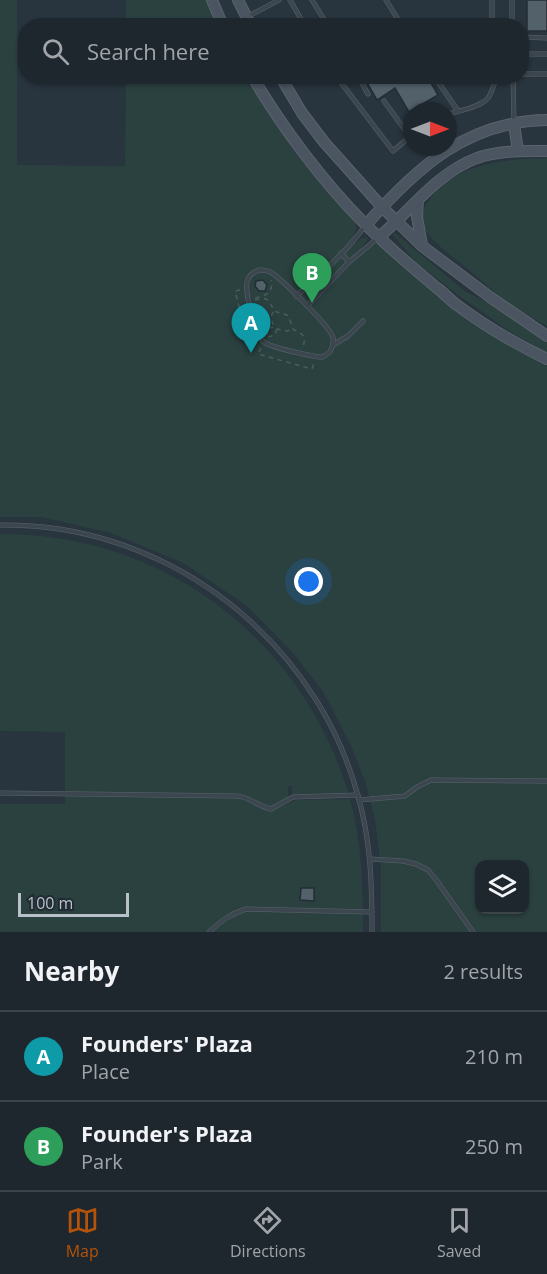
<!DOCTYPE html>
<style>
body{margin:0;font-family:"Open Sans",sans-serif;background:#262f36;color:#f1f3f6}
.controls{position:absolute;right:18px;bottom:18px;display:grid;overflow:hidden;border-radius:12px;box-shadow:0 2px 4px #0004}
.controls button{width:54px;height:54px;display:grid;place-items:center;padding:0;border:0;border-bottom:2px solid #3c444a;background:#1e272e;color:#f1f3f6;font:30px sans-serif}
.compass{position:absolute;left:403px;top:102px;width:54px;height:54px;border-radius:50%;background:#1e272e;box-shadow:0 2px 4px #0004;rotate:90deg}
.scale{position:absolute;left:18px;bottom:15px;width:111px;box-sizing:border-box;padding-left:6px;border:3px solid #b8c1c9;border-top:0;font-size:16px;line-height:21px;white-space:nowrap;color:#b8c1c9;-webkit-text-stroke:4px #202b33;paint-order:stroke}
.you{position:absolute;left:309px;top:582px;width:21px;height:21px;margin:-15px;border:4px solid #fff;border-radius:50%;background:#1a73e8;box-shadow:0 0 0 9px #1a73e833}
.badge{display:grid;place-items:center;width:39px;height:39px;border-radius:50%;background:#b45309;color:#fff;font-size:20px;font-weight:700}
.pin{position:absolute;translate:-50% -50px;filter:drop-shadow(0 2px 3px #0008)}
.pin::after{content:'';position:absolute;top:32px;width:21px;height:18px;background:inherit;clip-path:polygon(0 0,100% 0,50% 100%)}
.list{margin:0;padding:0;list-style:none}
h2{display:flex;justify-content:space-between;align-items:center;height:78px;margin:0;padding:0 24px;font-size:26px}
h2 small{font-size:20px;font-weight:400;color:#a1a5aa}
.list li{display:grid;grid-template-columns:39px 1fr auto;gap:18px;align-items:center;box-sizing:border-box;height:90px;padding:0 24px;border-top:2px solid #3c444a}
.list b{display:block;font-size:22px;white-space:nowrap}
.list p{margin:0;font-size:20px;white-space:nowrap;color:#a1a5aa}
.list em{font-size:20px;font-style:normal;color:#a1a5aa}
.icon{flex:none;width:33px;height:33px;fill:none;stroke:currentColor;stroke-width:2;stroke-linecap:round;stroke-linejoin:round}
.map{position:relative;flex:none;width:547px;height:932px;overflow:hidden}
.search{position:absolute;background:#1e272e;box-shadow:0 2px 4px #0004;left:18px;right:18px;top:18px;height:66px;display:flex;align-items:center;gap:15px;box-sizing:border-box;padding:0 21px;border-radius:24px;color:#a1a5aa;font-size:22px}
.sheet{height:258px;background:#1e272e}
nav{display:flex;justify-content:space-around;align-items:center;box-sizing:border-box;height:84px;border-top:2px solid #3c444a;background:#1e272e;font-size:16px;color:#a1a5aa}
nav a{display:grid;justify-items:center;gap:3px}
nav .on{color:#b45309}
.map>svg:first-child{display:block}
.green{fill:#2b4140;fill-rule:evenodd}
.building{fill:#53616b;stroke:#232d35;stroke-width:1.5}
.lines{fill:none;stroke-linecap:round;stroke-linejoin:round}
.lane-casing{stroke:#5a646c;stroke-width:5}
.secondary-casing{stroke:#5a646c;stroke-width:12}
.path{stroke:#4a5d5d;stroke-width:1.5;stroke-dasharray:4.5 4.5;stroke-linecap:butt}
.lane{stroke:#3c464e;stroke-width:4}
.secondary{stroke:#4a5561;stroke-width:10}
</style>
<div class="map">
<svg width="547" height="932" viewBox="0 0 547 932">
<rect width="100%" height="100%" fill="#28343e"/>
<!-- green -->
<g class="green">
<path d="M0,0H17V165L125,166L126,77H246L290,145L329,193L355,221C358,228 355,233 352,239L356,243L360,239L367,237V241L361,248L365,252L373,245L379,244L450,305L510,346L547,366V932H381V869L375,819L366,784L351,746L324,693L293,653L246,605L183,563L111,533L41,517H0ZM480,864H524V910H480Z"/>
<polygon points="126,0 206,0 218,25 126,26"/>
<path d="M547,158V326C536,320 525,314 515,307C495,294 477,276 458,261C447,252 432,242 425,229C420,219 423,207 430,199C458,163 504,159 547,158Z"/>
<polygon points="394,232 466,292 487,302 547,339 547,353 506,329 454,292 416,262 393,235"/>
<path d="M0,534C162,533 301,637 348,792L342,794L294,796L292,794V786H288V797L271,807C259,804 250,795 237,794L67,792V796L237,797L247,800L264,809L271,811L296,800L350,799C362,843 363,887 363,932H0V804H65V732L0,731Z"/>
</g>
<!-- building -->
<g class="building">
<rect x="527" y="0" width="20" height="31"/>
<polygon points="363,76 427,76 438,95 409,112 395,88 377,100"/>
<polygon points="263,280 267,285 265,291 259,291 255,286 256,281"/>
<polygon points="301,888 314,888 314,901 300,900"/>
</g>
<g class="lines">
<!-- lane casing -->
<g class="lane-casing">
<g id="lane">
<polyline points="290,0 305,26"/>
<polyline points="312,0 328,26"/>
<polyline points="386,0 402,26"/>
<polyline points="492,0 492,26"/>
<polyline points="512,0 512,26"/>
<polyline points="230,26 279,0"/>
<polyline points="522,37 547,38"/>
<polyline points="529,54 547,54"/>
<polyline points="522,74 547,74"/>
<polyline points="336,76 393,151 412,135"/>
<polyline points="358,76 368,94"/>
<polyline points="434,76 458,111"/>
<polyline points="513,76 514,121"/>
<polyline points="384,101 410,137"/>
<path d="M448,114C459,111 481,107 488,98C493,92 493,83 498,76"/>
<polyline points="341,253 349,262"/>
<path d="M259,270C264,270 268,270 272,273C283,281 332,328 333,338C334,343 332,348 330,352L323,357H319C307,355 272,348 264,342C255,335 243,289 248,279C250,274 254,272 259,270Z"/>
<polyline points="320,275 328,284"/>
<path d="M296,296C321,275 346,252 365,226"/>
<polyline points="307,306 349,262 378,238"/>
<polyline points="333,345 348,336 363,321"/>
<path d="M0,525C20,525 40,526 59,529C201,551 321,658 358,796C371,841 372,886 372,932"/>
<path d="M0,793L237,796C250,797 259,807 271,809L293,797L358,795"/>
<polyline points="359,800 405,796 417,787 431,780 547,781"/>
<polyline points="370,859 403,861 416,864 428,870 437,881 473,932"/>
<path d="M209,932C221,921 230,914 246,909L372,912"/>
</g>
</g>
<!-- secondary casing -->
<g class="secondary-casing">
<g id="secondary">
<polyline points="212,0 223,26"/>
<polyline points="238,0 251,26"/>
<path d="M252,76C282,127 323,182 365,224C388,247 412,267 437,288C444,293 450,300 457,305C485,326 516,344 547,359"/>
<polyline points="280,76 302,113 324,142 382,207 422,246 490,297 547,336"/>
<polyline points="514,124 518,151"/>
<polyline points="418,200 417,217 422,245"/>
<path d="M366,225C416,168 467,121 547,120"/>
<path d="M379,237C411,210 437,173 477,158C500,150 524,151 547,151"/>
</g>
</g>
<!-- path -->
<g class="path">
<polyline points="240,290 235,291 249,345 255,341 256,342"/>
<path d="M255,298C265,296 274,293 271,280"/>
<path d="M255,300C268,296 269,300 274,311L287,315L289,317L293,329C304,336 306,334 303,348"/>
<path d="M273,312C270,317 272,325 277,329L287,331L293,329"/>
<polyline points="267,335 267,329 273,327"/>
<polyline points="268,337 275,335 277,329"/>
<polyline points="261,348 258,354 312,369 314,363"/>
</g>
<!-- lane -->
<use href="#lane" class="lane"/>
<!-- secondary -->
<use href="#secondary" class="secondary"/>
</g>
</svg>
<div class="controls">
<button><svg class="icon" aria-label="layers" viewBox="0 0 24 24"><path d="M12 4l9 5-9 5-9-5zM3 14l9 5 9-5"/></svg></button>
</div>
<svg class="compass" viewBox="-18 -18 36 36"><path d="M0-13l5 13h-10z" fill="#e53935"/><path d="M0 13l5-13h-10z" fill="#a1a5aa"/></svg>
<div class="scale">100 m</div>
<div class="you"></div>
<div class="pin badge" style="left:251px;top:353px;background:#0f9aa8">A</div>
<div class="pin badge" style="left:312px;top:303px;background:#2e9e5b">B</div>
<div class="search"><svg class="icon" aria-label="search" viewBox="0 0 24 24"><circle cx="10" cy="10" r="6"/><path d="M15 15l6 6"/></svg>Search here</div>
</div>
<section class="sheet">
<h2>Nearby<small>2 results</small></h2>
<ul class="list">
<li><span class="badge" style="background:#0f9aa8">A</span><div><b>Founders' Plaza</b><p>Place</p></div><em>210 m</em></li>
<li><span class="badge" style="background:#2e9e5b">B</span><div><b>Founder's Plaza</b><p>Park</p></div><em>250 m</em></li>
</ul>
</section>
<nav>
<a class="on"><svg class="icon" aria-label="map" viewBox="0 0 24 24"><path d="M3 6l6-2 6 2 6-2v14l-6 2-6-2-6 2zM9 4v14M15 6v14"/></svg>Map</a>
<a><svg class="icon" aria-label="directions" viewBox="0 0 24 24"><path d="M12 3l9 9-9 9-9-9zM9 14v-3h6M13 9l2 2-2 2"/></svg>Directions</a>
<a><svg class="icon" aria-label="saved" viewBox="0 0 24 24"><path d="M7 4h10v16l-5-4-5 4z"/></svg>Saved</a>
</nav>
